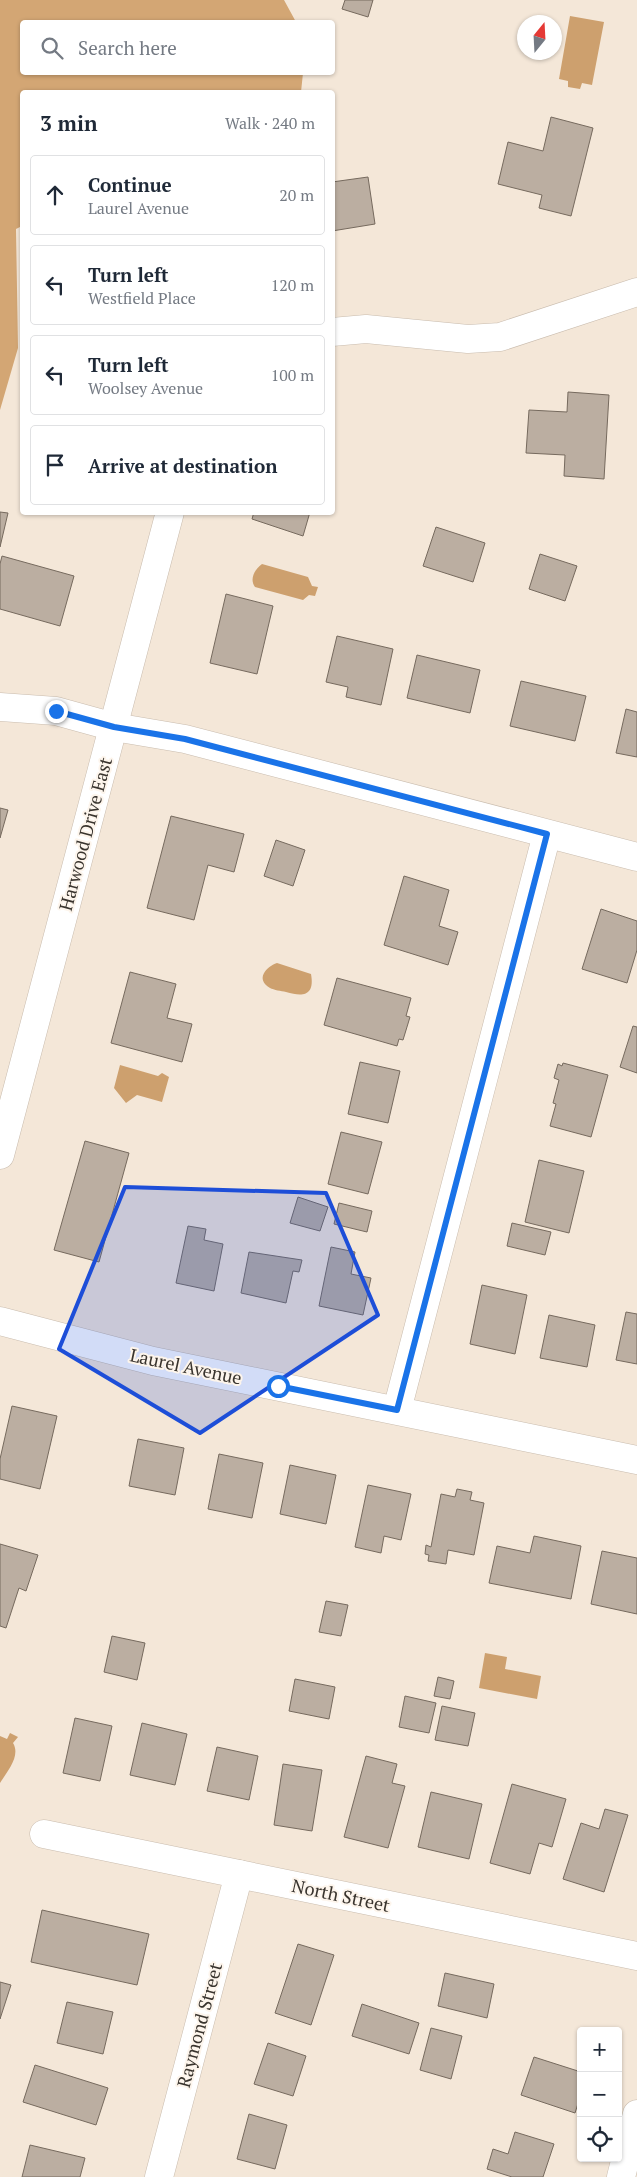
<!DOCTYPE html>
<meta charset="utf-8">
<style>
body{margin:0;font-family:"PT Serif",serif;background:#f6f6f7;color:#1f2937}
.controls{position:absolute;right:15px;bottom:15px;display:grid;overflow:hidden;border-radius:5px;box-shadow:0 1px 4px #0004}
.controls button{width:45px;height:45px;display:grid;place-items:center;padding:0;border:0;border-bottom:1px solid #e0e1e3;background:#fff;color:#1f2937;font:25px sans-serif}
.compass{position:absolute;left:517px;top:15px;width:45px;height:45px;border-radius:50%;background:#fff;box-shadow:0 1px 4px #0004;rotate:18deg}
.stop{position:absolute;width:15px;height:15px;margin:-11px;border:4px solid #1a73e8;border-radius:50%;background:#fff}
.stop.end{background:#1a73e8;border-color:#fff;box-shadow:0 1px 5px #0008}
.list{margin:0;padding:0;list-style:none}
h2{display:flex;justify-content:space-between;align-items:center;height:65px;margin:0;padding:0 20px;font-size:21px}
h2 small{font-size:16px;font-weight:400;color:#747a83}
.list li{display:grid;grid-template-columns:32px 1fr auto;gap:15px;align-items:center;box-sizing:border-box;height:80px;margin:0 10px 10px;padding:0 10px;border:1px solid #e0e1e3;border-radius:5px}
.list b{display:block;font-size:19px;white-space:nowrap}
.list p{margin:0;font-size:16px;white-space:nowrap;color:#747a83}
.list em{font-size:16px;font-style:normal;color:#747a83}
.icon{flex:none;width:28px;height:28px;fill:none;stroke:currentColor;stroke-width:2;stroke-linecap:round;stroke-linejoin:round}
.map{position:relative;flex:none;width:637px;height:2177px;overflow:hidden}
.search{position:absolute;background:#fff;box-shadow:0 1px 4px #0004;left:20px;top:20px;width:315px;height:55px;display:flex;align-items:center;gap:12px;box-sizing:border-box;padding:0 18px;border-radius:5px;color:#747a83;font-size:19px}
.panel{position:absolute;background:#fff;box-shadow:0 1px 4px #0004;left:20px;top:90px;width:315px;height:425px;border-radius:5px}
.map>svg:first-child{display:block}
.forest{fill:#d3a674}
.water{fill:#cda06e}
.building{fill:#bbaea1;stroke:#766a5e}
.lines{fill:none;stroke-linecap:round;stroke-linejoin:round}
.minor-casing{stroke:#c9bcae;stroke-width:29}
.minor{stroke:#fff;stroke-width:28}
.route{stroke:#1a73e8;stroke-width:6}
.marked{fill:#1d4ed8;fill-opacity:0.2;stroke:#1d4ed8;stroke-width:4;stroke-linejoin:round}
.labels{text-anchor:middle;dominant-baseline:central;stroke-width:4;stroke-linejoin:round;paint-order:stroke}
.street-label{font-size:18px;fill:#39342e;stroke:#fdf5ec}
</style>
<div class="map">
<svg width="637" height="2177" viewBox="0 0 637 2177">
<rect width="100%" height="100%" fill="#f4e7d8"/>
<!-- forest -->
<polygon class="forest" points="0,0 284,0 296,22 22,22 22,72 303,73 301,92 22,92 22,226 16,229 18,348 0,410"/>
<!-- water -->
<g class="water">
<polygon points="570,16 604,22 592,85 582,83 580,89 568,87 568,81 559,79"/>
<path d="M262,564L308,577L312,586L318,587L315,596L309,595L303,600L255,587C249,579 255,569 262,564Z"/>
<path d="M277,963L311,974C315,996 303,997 286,992C281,991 274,990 270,988C255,979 266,967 277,963Z"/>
<polygon points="120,1065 158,1076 162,1073 169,1077 162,1102 137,1095 126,1103 114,1088"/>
<polygon points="485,1653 507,1657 505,1669 541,1676 537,1699 479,1688"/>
<path d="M10,1733L18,1737L13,1743C21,1756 7,1772 0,1783V1736L7,1739Z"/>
</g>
<!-- building -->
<g class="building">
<polygon points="345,0 373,0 368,17 342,9"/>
<polygon points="551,117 593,128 571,216 539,208 542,195 498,184 508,142 543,151"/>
<polygon points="368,177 375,224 332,231 332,182"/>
<polygon points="568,392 609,395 604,479 564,476 565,455 526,453 529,410 567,412"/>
<polygon points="0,512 8,513 0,547"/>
<polygon points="254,512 310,512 303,536 252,519"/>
<polygon points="436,527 485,543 473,582 423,566"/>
<polygon points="540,554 577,566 565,601 529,589"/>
<polygon points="2,556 74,576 60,626 0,609 0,564"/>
<polygon points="226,594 273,606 257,674 210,663"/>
<polygon points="337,636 393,649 381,705 346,697 348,687 326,682"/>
<polygon points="417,655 480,670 470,713 407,698"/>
<polygon points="521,681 586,696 575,741 510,726"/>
<polygon points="626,709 637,712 637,757 616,753"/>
<polygon points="0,808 8,810 0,838"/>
<polygon points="171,816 244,834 234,872 208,865 194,920 147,908"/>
<polygon points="276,840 305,850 293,886 264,876"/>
<polygon points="404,876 449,890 439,926 458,932 448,965 384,945"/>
<polygon points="601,909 637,921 637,950 627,983 582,969"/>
<polygon points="130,972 176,984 167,1018 192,1024 182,1062 111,1043"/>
<polygon points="337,978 411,998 406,1016 410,1017 403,1040 399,1039 397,1046 324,1025"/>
<polygon points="633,1026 637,1027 637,1073 620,1067"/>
<polygon points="360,1062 400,1071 388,1123 348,1114"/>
<polygon points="563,1063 608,1075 591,1137 550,1126 556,1104 553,1103 559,1080 554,1078 558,1064 562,1066"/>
<polygon points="341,1132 382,1142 368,1194 328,1184"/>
<polygon points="85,1141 129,1153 99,1262 54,1250"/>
<polygon points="539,1160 584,1171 569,1233 525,1222"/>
<polygon points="298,1197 328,1207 320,1231 290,1223"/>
<polygon points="339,1203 372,1211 367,1232 334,1224"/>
<polygon points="512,1223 551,1232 545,1255 507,1246"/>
<polygon points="188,1226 206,1229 204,1240 223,1244 214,1291 176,1283"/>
<polygon points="331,1247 355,1252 351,1274 371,1278 363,1315 319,1306"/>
<polygon points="249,1252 302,1260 299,1272 293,1271 286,1303 241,1293"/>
<polygon points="482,1285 527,1295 515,1354 470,1344"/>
<polygon points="626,1312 637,1314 637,1364 616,1360"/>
<polygon points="549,1315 595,1325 587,1367 540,1358"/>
<polygon points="12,1406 57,1416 40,1489 0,1479 0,1459"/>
<polygon points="138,1439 184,1448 175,1495 129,1486"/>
<polygon points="219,1454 263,1463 252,1518 208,1509"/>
<polygon points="290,1465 336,1475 326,1524 280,1514"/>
<polygon points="368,1485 411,1494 401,1540 384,1536 381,1553 355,1547"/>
<polygon points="457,1489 472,1492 470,1500 484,1503 474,1555 448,1550 446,1564 428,1561 429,1555 425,1554 426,1545 431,1547 441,1494 455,1497"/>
<polygon points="534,1536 581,1546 571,1599 489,1583 497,1546 530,1553"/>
<polygon points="0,1544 38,1555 26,1591 19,1588 6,1628 0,1626"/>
<polygon points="602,1551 637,1558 637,1614 591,1604"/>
<polygon points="326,1601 348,1605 341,1636 319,1632"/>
<polygon points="112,1636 145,1643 137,1680 104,1672"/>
<polygon points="438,1677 454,1681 450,1699 434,1696"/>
<polygon points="295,1679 335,1687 329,1719 289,1711"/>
<polygon points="405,1696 436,1703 429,1733 399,1727"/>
<polygon points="442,1706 475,1713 468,1746 435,1740"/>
<polygon points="75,1718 112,1726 100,1781 63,1773"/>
<polygon points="142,1723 187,1734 175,1785 130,1775"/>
<polygon points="217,1747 258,1756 249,1800 207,1791"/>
<polygon points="366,1756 397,1764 392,1783 405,1786 388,1848 344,1837"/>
<polygon points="283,1764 322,1770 312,1831 274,1825"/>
<polygon points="512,1784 566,1799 552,1847 539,1843 530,1874 490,1863"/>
<polygon points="431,1792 482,1804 469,1859 418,1847"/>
<polygon points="605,1809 628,1815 604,1892 563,1879 581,1823 599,1829"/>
<polygon points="42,1910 149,1934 137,1985 31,1962"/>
<polygon points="298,1944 334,1955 311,2025 275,2013"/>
<polygon points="445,1973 494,1984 487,2018 438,2006"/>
<polygon points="0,1982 11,1985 0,2019"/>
<polygon points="67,2002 113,2012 103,2054 57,2043"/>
<polygon points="362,2004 419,2023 409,2054 352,2036"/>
<polygon points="431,2028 462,2036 451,2079 420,2070"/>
<polygon points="268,2043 306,2056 293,2096 254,2084"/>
<polygon points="534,2057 581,2072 581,2094 575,2113 521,2095"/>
<polygon points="35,2065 108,2088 96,2125 23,2102"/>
<polygon points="249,2114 287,2125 275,2169 237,2159"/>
<polygon points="515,2132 554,2144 543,2177 512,2177 487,2169 493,2149 508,2154"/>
<polygon points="30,2145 85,2158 80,2177 22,2177"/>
</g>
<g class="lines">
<!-- minor casing -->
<g class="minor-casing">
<g id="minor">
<polyline points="332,332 366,329 468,339 500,337 637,292"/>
<polyline points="0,707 56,711 114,727 185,739 637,857"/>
<polyline points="0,1155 170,512"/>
<polyline points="0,1321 153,1361 637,1460"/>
<polyline points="397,1410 547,834"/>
<polyline points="44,1834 637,1956"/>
<polyline points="159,2177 239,1874"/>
<polyline points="621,2177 637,2114"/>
</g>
</g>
<!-- minor -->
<use href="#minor" class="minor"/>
</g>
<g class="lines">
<!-- route -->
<polyline class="route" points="56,711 114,727 185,739 547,834 397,1410 278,1386"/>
</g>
<!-- marked area -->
<path class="marked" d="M125,1187L326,1193L378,1315L200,1433L59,1349Z"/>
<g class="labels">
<!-- street labels -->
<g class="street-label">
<text transform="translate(85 834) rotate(-75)">Harwood Drive East</text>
<text transform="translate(186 1366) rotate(12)">Laurel Avenue</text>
<text transform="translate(341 1895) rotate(12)">North Street</text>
<text transform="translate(199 2025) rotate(-75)">Raymond Street</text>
</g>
</g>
</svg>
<div class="controls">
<button>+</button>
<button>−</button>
<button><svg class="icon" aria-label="locate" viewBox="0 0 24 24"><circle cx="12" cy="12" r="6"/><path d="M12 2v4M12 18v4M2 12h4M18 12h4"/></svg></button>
</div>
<svg class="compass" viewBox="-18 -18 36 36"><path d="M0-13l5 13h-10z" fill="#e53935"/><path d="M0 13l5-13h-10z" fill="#747a83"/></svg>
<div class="stop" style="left:278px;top:1386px"></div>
<div class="stop end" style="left:56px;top:711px"></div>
<div class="search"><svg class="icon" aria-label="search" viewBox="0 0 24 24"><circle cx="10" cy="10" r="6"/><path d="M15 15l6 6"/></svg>Search here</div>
<section class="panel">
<h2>3 min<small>Walk · 240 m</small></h2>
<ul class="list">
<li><svg class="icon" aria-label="ahead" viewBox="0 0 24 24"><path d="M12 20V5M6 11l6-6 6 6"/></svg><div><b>Continue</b><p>Laurel Avenue</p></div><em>20 m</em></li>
<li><svg class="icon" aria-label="left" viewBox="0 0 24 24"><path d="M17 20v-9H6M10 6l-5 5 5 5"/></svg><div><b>Turn left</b><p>Westfield Place</p></div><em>120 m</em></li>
<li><svg class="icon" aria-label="left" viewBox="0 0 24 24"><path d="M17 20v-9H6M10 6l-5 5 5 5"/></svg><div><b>Turn left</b><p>Woolsey Avenue</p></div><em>100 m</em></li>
<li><svg class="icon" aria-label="arrive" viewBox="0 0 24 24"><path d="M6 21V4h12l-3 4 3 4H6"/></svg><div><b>Arrive at destination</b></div></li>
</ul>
</section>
</div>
